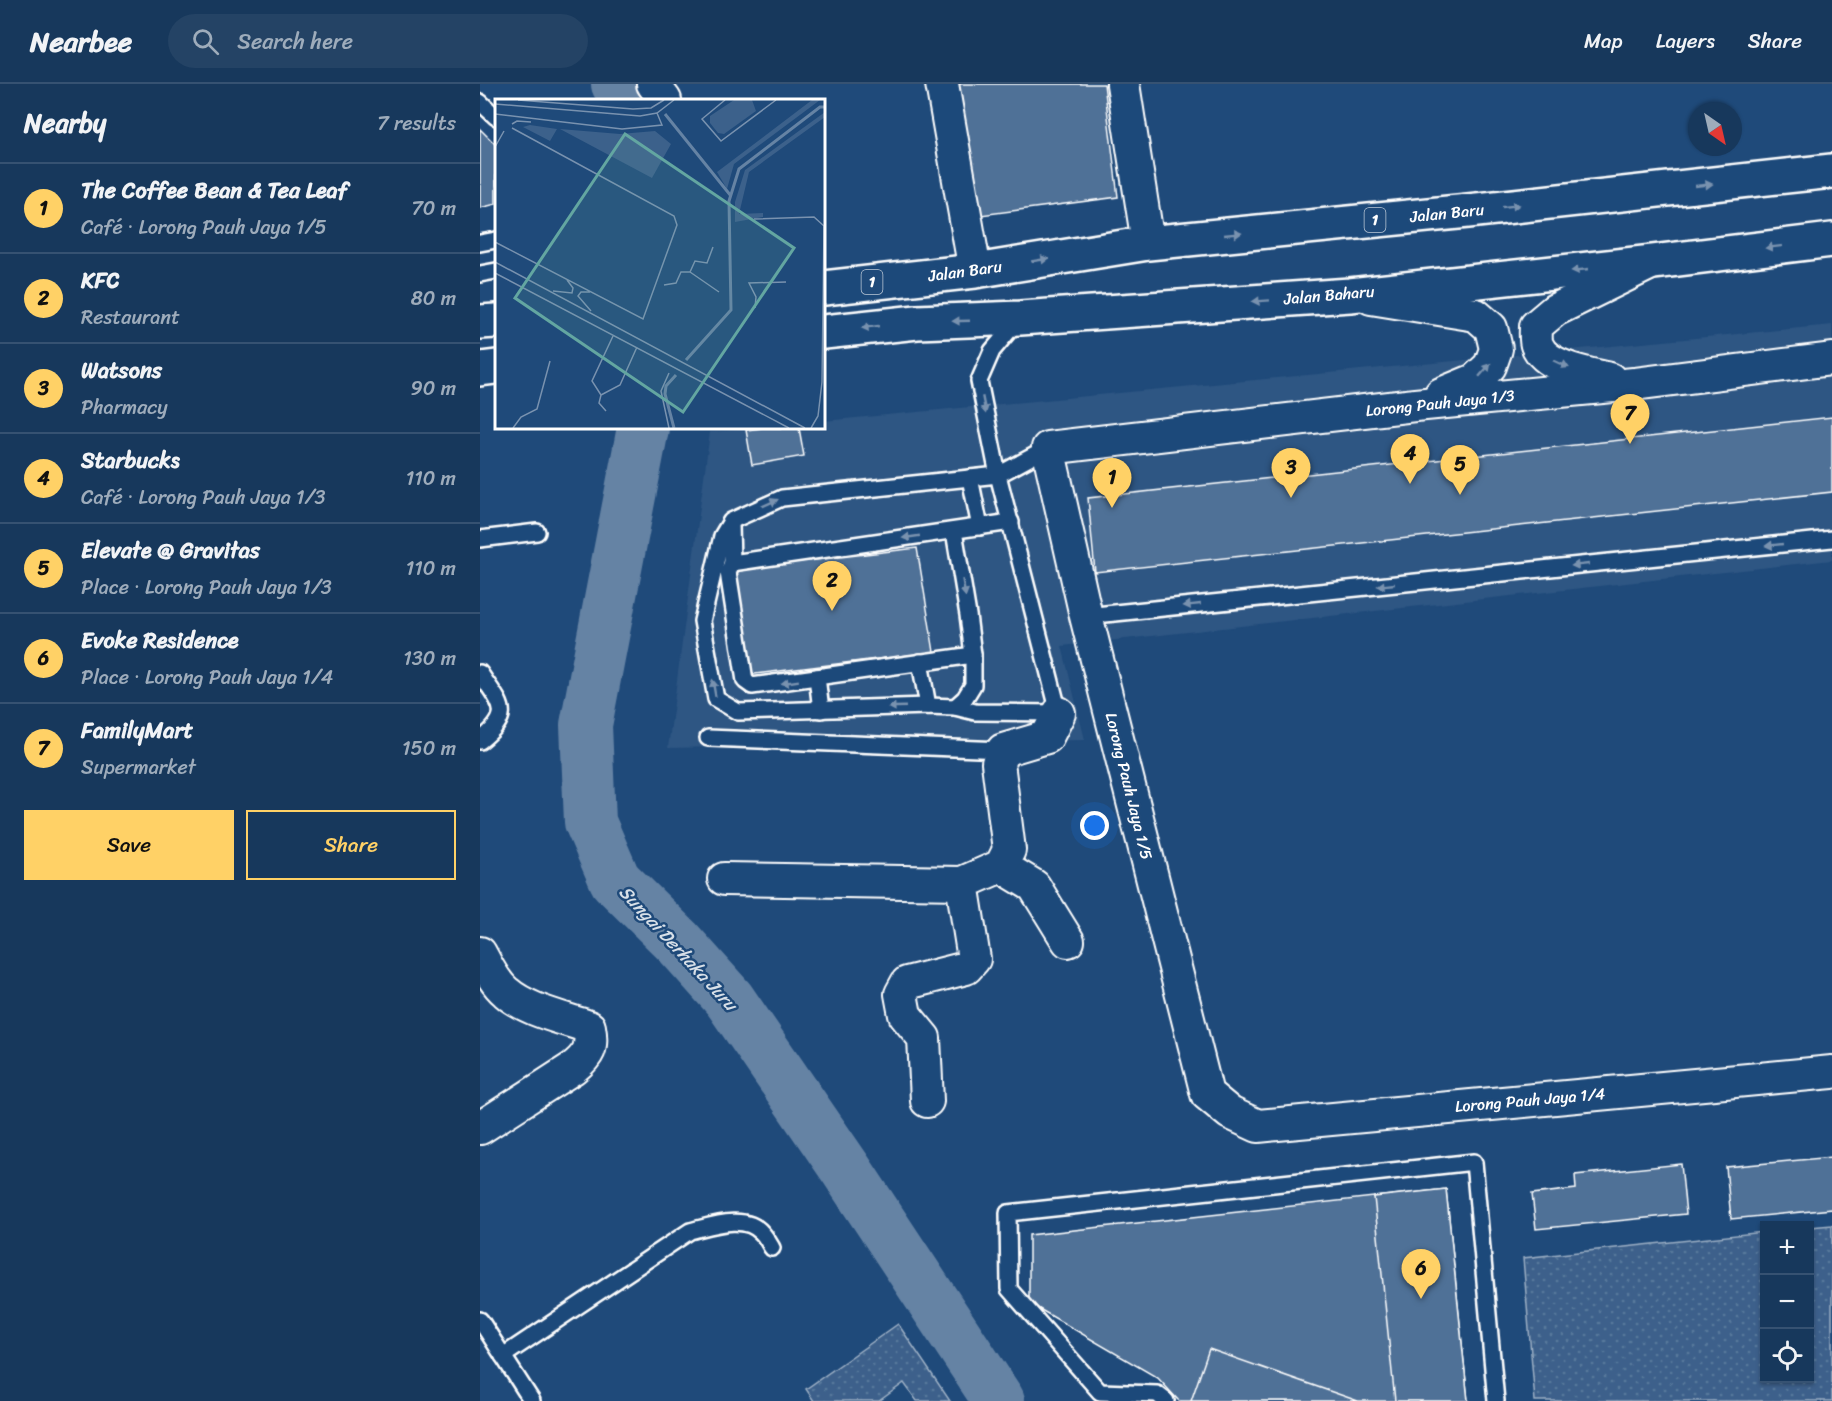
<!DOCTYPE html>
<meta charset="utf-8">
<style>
body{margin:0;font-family:Sriracha,sans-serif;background:#244365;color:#f1f3f6}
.controls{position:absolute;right:18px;bottom:18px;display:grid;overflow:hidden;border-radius:0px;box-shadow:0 2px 4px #0004}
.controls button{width:54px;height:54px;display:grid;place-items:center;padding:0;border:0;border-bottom:2px solid #365272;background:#17385c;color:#f1f3f6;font:30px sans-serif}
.compass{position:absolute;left:1208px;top:18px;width:54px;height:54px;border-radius:50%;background:#17385c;box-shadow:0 2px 4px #0004;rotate:146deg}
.you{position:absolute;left:615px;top:742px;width:21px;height:21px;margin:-15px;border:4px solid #fff;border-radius:50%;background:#1a73e8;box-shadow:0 0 0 9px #1a73e833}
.badge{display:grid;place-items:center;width:39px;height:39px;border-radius:50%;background:#ffd166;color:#111;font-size:20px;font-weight:700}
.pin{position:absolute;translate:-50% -50px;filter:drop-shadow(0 2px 3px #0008)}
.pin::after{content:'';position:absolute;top:32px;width:21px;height:18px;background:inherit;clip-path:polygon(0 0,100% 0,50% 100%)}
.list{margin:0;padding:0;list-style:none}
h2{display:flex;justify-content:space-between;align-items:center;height:78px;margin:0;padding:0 24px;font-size:26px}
h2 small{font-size:20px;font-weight:400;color:#9eacbb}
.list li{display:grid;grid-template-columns:39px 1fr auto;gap:18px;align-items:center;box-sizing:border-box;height:90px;padding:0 24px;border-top:2px solid #365272}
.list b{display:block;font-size:22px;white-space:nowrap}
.list p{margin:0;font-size:20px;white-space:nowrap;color:#9eacbb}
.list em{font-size:20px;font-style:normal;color:#9eacbb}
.actions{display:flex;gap:12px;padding:18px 24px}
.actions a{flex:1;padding:14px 0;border:2px solid #ffd166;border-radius:0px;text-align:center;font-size:21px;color:#ffd166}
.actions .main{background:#ffd166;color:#111}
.icon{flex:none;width:33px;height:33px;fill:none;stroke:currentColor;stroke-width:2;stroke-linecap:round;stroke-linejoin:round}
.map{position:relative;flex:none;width:1352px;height:1317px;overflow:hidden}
header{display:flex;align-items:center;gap:36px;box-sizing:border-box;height:84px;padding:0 30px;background:#17385c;border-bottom:2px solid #365272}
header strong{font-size:28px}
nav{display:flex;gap:33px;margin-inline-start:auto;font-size:21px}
.search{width:420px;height:54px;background:#244365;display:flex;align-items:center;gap:15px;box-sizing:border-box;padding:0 21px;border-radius:33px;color:#9eacbb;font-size:22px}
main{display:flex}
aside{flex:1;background:#17385c}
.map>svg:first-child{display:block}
.built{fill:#2e5683}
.green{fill:url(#green-dots);stroke:#9eb0c5;stroke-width:1.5}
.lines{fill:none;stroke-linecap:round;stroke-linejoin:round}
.river{stroke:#6583a4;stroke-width:52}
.building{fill:#507197;stroke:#fff;stroke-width:1.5}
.lane-casing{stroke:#fff;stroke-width:20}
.street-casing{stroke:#fff;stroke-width:36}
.highway-casing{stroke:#fff;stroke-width:38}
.lane{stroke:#1f4a7a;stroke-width:15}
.street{stroke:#1f4a7a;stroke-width:32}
.highway{stroke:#1f4a7a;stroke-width:33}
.oneway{fill:#7992af}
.labels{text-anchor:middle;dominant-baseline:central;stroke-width:5;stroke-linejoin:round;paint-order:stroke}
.shield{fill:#1f4a7a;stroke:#bcc9d7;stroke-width:1.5}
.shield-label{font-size:15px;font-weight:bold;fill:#fff}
.street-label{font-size:16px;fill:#fff;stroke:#1f4a7a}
.water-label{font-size:18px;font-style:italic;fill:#d8e0e8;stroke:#1f4a7a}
.inset-river{fill:none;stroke:#6583a4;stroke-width:3}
.inset-road{fill:none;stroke:#7992af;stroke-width:1.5}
.view{fill:#63a6a1;fill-opacity:0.15;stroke:#63a6a1;stroke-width:3}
.inset-edge{fill:none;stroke:#fff;stroke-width:3}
</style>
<header>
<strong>Nearbee</strong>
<div class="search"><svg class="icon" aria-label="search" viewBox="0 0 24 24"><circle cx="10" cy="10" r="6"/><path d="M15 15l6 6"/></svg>Search here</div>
<nav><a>Map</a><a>Layers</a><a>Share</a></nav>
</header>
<main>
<aside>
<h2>Nearby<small>7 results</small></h2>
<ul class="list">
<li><span class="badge">1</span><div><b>The Coffee Bean &amp; Tea Leaf</b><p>Café · Lorong Pauh Jaya 1/5</p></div><em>70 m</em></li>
<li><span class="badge">2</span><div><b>KFC</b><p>Restaurant</p></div><em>80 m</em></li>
<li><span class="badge">3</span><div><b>Watsons</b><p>Pharmacy</p></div><em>90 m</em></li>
<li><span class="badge">4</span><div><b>Starbucks</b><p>Café · Lorong Pauh Jaya 1/3</p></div><em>110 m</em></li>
<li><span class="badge">5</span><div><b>Elevate @ Gravitas</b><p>Place · Lorong Pauh Jaya 1/3</p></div><em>110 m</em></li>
<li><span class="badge">6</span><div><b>Evoke Residence</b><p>Place · Lorong Pauh Jaya 1/4</p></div><em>130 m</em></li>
<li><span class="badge">7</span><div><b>FamilyMart</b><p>Supermarket</p></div><em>150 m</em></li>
</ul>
<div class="actions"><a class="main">Save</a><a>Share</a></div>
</aside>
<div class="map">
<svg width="1352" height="1317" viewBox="0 0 1352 1317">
<defs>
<pattern id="green-dots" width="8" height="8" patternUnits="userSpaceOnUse" patternTransform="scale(1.5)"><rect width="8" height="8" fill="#3c618b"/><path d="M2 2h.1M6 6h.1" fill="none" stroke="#59799c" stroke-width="1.8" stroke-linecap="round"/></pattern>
</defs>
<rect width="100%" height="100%" fill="#1f4a7a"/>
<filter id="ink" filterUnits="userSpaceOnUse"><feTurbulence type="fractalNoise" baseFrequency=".0167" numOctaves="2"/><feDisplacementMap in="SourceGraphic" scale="12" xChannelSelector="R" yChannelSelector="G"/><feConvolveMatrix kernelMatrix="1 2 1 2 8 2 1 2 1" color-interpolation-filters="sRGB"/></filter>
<g filter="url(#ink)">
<!-- built -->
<polygon class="built" points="1352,241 1352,476 582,562 605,656 188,664 230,348 277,344 344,344 344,337"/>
<!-- green -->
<g class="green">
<polygon points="1352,1141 1352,1317 1055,1317 1043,1174 1284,1148 1284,1294 1330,1294 1330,1143"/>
<polygon points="418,1240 470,1317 437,1317 424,1299 399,1317 334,1317 326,1305"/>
</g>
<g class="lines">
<!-- river -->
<g class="river">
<polyline points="137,0 150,16"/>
<polyline points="163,344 106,641 110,738 135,796 198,858 249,915 365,1084 519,1317"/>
</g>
</g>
<!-- building -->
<g class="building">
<polygon points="476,0 624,0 638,113 493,132"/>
<polygon points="0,45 16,61 16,120 0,124"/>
<polygon points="1352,333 1352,408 615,488 608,414"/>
<polygon points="283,344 319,344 324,372 272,381 266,346"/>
<polygon points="437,464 454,568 267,591 250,486"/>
<polygon points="1352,1073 1352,1125 1251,1135 1246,1083"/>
<polygon points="1201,1080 1206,1130 1056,1145 1052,1110 1096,1105 1095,1091"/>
<polygon points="966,1105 988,1317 699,1317 678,1294 549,1219 549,1151"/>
<polygon points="966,1105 988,1317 915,1317 894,1113"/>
<polygon points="729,1265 878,1317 711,1317"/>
</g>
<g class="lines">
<!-- lane casing -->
<g class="lane-casing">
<g id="lane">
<polyline points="0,18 16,33"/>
<polyline points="0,159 16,156"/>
<polyline points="0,190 16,187"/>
<polyline points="538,236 512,267 499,297 518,391 302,414 251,437 242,452 222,537 236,615 258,628 448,622 475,623 495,628 579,629 518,391 568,364"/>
<polyline points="490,394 500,443"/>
<polyline points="251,440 252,479 531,438"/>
<polyline points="474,447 488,531 493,571 493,601 485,614 475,623"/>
<polyline points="0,455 57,448"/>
<polyline points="252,479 248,488 265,597 272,602 493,571"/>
<polyline points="606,532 1352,455"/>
<polyline points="440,578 448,622"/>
<path d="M0,589C21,622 35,628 0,657"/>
<polyline points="337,593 341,626"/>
<polyline points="228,654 523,666"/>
<polyline points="0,1236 52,1317"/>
<path d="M23,1272L210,1147C231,1142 265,1129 282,1149C286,1153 289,1159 292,1164"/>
<polyline points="686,1317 677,1310 620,1308 529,1205 528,1129 994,1078 1016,1317"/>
</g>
</g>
<!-- street casing -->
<g class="street-casing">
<g id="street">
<polyline points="173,0 185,16"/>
<polyline points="462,0 495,187"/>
<polyline points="643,0 668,159"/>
<polyline points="891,214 996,231 1011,244 1016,265 1010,282 995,296 961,310"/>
<polyline points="1352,275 1154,300 935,321 568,364 606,532 727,1010 750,1029 778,1042 1352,988"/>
<path d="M1130,295C1109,290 1066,284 1057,261C1055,256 1056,247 1056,242L1075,226L1167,181"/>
<polyline points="521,782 554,802 588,857"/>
<polyline points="244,795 482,799"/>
<path d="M0,869C7,882 14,898 26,908C46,926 83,934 109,943C113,964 109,971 93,984L0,1044"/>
<polyline points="447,1017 444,954 425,931 421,910 427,899 486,884 494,875 482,799 521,782 529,766 518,679 523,666 567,653 579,629"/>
</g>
</g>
<!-- highway casing -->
<g class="highway-casing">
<g id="highway">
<polyline points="344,204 495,187 668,159 988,127 1352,87"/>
<polyline points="0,238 16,237"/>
<polyline points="344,248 437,238 540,234 870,211 1173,178 1352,156"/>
<polyline points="0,285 16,283"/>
</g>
</g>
<!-- lane -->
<use href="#lane" class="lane"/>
<!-- street -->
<use href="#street" class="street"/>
<!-- highway -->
<use href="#highway" class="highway"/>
</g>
<!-- one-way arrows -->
<defs><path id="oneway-solid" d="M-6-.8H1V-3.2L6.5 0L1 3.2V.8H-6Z" transform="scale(1.5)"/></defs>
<g class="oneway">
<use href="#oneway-solid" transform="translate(1224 101) rotate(-6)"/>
<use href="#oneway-solid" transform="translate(1031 122) rotate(-7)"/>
<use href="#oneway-solid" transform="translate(753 150) rotate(-6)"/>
<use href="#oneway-solid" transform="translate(1294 163) rotate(173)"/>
<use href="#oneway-solid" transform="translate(560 176) rotate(-9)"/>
<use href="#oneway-solid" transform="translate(1100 186) rotate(174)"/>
<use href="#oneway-solid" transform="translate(781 217) rotate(176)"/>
<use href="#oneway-solid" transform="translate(481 237) rotate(178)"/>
<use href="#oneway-solid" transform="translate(390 243) rotate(174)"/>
<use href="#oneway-solid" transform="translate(1081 280) rotate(25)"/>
<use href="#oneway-solid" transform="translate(1005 286) rotate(-49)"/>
<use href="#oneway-solid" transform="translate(504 321) rotate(79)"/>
<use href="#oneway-solid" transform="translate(290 419) rotate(-24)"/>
<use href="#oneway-solid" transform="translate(431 453) rotate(172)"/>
<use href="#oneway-solid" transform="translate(1294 461) rotate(174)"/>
<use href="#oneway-solid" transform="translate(1100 481) rotate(174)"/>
<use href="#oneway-solid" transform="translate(906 501) rotate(174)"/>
<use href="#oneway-solid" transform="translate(484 504) rotate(80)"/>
<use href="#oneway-solid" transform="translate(712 521) rotate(174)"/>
<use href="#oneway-solid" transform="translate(310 598) rotate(171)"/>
<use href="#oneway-solid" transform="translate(234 604) rotate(-100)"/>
<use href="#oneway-solid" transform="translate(417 623) rotate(178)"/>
</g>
</g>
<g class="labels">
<!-- shield labels -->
<g class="shield">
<rect x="884.5" y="124" width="21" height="24" rx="4.5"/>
<rect x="381.5" y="186" width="21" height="24" rx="4.5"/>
</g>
<g class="shield-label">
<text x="895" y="136">1</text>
<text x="392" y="198">1</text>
</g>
<!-- street labels -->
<g class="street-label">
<text transform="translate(967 129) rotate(-6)">Jalan Baru</text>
<text transform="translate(485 187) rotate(-8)">Jalan Baru</text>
<text transform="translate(849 211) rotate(-5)">Jalan Baharu</text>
<text transform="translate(960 319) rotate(-6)">Lorong Pauh Jaya 1/3</text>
<text transform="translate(649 702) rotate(76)">Lorong Pauh Jaya 1/5</text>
<text transform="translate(1050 1016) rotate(-5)">Lorong Pauh Jaya 1/4</text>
</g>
<!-- water labels -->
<g class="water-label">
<text transform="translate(198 864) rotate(47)">Sungai Derhaka Juru</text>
</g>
</g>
<!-- overview -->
<g transform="translate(15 15)">
<rect width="330" height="330" fill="#1f4a7a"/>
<path d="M239,1H257L261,12L229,35L223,34L215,24V17ZM317,1H325L239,65L232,90L222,73ZM330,13V18L254,73L244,115L268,114V118L240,123V103L250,71ZM35,26L62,30L55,42L28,28ZM65,30L125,35L160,32L176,45L157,79Z" fill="#3c618b"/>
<path class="inset-river" d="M170,15L236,97M191,261L236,211L234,102L244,70L325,8H330M179,329L170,295L171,287L181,276"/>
<path class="inset-road" d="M23,1L138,10L156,9L169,1M230,1L207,20L226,42L281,1M0,5L145,17L162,14L179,1M0,15L127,30L167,26L162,14M17,25L22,22L36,23M0,48L9,32M259,120L319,118L329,127M0,143L148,220L182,126L179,117L17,29M0,163L310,329M195,173L224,193M0,174L294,329M169,186L181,184L186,173H195L200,162L212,164L218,148M58,192L77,194L78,189L72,181M95,193H86L83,197L96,212M260,209L261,198L254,184L291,183M174,274L166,292L174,329M106,296L97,282L118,237M106,296L125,286L142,248M106,296L104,304L111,312M18,329L26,318L42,310L55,262M316,329L323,317L327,283L329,127"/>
<path class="view" d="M130,35L299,149L188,313L20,199Z"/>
<rect width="330" height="330" class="inset-edge"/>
</g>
</svg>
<div class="controls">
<button>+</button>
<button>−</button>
<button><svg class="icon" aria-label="locate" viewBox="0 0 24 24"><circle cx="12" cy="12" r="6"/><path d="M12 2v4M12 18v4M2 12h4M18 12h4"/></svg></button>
</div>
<svg class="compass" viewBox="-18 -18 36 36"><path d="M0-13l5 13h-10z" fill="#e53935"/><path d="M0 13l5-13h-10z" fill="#9eacbb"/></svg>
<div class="you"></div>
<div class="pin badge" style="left:632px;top:424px">1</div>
<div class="pin badge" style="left:352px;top:527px">2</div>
<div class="pin badge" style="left:811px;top:414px">3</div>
<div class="pin badge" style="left:930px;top:400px">4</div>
<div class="pin badge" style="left:980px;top:411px">5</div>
<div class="pin badge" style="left:941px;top:1215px">6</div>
<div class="pin badge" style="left:1150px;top:360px">7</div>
</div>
</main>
